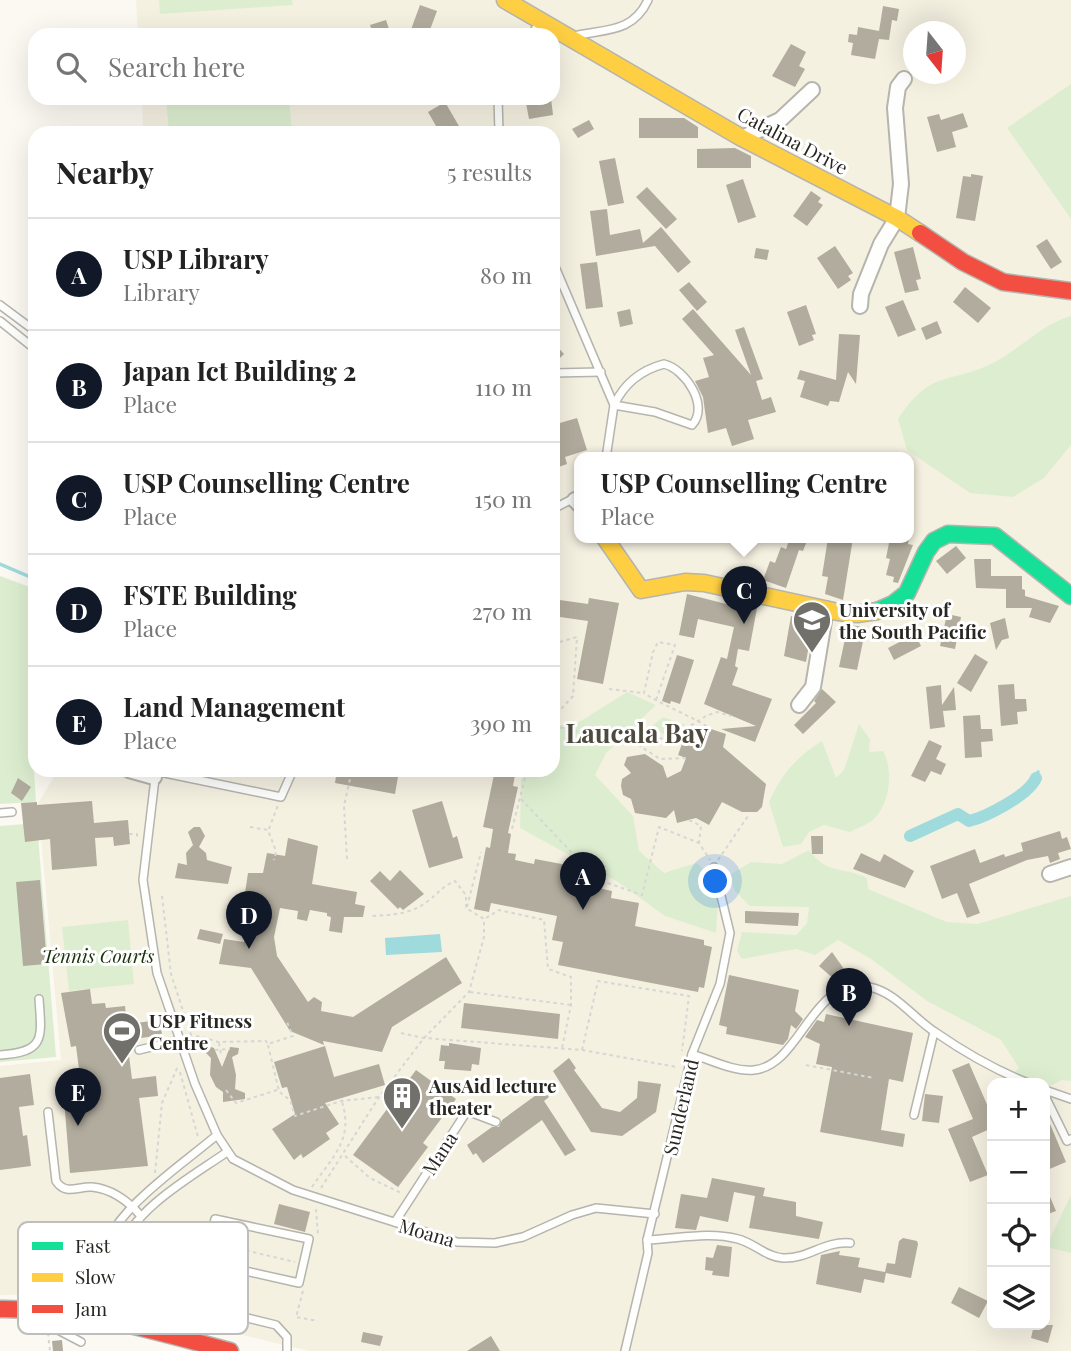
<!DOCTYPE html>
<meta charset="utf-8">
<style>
body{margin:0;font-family:"Playfair Display",serif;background:#f6f6f6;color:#222}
.controls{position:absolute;right:21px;bottom:21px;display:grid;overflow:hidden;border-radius:14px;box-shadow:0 7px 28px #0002}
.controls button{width:63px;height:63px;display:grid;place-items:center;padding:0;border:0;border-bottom:2px solid #e0e0e0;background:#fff;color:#222;font:35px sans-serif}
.compass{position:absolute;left:903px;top:21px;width:63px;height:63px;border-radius:50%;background:#fff;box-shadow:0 7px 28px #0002;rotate:163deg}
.you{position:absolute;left:716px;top:882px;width:24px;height:24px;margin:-18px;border:5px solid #fff;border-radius:50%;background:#1a73e8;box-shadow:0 0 0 10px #1a73e833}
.badge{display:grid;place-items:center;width:46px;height:46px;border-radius:50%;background:#111827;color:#fff;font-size:23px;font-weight:700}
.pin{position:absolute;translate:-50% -58px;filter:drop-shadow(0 2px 4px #0008)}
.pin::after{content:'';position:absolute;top:37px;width:24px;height:21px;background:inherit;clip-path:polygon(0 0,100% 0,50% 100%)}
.popup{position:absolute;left:574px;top:452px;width:340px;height:91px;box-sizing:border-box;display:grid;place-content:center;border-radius:14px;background:#fff;filter:drop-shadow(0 2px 5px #0005);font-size:23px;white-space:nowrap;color:#767676}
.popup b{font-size:26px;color:#222}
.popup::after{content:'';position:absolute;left:50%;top:100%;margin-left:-14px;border:14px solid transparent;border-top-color:#fff}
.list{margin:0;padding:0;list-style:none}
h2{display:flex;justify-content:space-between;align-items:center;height:91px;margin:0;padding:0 28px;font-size:30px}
h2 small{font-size:23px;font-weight:400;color:#767676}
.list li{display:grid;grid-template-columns:46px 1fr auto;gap:21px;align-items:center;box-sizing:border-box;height:112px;padding:0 28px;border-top:2px solid #e0e0e0}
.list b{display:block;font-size:26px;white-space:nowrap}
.list p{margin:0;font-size:23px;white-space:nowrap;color:#767676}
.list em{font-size:23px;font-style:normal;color:#767676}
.icon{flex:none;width:38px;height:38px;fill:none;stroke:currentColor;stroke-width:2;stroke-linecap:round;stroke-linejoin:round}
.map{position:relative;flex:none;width:1071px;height:1351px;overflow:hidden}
.search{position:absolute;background:#fff;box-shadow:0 7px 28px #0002;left:28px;top:28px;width:532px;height:77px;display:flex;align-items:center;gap:18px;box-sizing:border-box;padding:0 24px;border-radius:21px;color:#767676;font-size:26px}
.panel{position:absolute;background:#fff;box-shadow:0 7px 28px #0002;left:28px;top:126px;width:532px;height:651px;border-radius:21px}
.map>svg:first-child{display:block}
.built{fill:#f5f1e1;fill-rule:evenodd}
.green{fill:#ddeed0}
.water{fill:#9fdadd}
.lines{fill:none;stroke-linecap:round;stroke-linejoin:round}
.stream{stroke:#9fdadd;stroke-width:3.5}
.canal{stroke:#9fdadd;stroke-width:12}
.building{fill:#b1ac9d}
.lane-casing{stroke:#b5b4ae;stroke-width:10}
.street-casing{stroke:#b5b4ae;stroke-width:18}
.fast-casing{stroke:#b5b4ae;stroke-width:19}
.slow-casing{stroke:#b5b4ae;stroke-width:19}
.jam-casing{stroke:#b5b4ae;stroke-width:19}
.path{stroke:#d6d6d4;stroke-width:2;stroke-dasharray:3.5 3.5;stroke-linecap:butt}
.lane{stroke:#fefefd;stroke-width:7}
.street{stroke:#fefefd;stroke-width:14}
.fast{stroke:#16e098;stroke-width:16}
.slow{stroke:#ffcf43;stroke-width:16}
.jam{stroke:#f24e42;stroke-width:16}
.labels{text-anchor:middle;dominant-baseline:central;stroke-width:6;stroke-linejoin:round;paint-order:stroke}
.street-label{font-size:19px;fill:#282721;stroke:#fff}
.poi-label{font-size:19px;font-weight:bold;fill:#282721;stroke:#fff;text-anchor:start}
.park-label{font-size:19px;font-style:italic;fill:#19310b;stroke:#fff}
.district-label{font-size:26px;font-weight:bold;fill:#4e4a3d;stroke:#fff}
.key{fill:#fff;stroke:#bebebc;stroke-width:2}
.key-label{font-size:19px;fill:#282721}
</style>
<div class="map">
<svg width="1071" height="1351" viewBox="0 0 1071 1351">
<rect width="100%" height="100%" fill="#fbf9f2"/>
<!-- built -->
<path class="built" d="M136,0H1071V1351H309L71,1294L0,1295V1066L61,1060L38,803L58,770H553V133H143L142,98H553V35H138ZM914,32H956V74H914ZM580,458H908V538H580ZM992,1083H1045V1325H992Z"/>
<!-- green -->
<g class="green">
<polygon points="159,0 292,0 293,5 160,14"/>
<polygon points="1071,84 1071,219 1007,128"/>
<polygon points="166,98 289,98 292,133 169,133"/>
<path d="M1071,316V445L1044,478L1013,497L970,493L907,450L898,419C932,368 948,385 993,363C1021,349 1041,324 1071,316Z"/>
<polygon points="0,576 35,589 35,714 31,724 36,802 0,804"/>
<path d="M627,692L656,705L606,753L595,775L633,816L639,851L664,873L696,863C722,880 718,904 716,933L665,916L618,882L520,828L521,780L527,770H553V726L576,724Z"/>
<polygon points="663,717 686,725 663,734 652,726"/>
<path d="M859,724L870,739L869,752L883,751C894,770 890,803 874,819C869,824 857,828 850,832L824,825L809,832L801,844L783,847L769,802C781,775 797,756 822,741L836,778L844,770Z"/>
<polygon points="37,823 56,1057 0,1062 0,826"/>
<path d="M809,850C827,875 843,866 867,878L868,889L947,922L978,924L1071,896V1081L1062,1080L1045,1089V1083H1003L1019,1068L1001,1040L927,1001L871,959L838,940L815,955L796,949L742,959L737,951L742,932L796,935L807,923L809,907L750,906L735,891L728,876L751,862L782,864Z"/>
<polygon points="128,920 134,984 69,991 62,927"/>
<polygon points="1071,1195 1071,1253 1046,1247"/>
</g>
<!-- water -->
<polygon class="water" points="440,934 442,952 386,955 385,938"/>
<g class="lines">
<!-- stream -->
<g class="stream">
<polyline points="0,564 35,579"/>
<polyline points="1036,778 1038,772"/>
</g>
<!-- canal -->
<path class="canal" d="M910,836L958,814L969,821C986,817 1029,795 1036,778"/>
</g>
<!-- building -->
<g class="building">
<polygon points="420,5 437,11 428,35 409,35"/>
<polygon points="883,6 899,9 897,21 892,20 889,40 879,39 875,59 851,55 853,43 848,42 849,34 857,35 858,27 879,31"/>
<polygon points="386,20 389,29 385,30 387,35 373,35 370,25"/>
<polygon points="791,44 806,52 799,66 805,69 795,87 772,76"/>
<polygon points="525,98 551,98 553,115 529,119"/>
<polygon points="445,102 463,133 440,133 428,112"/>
<polygon points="963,113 968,127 952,132 956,147 937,152 927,117 939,114 941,120"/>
<polygon points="639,118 684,118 698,127 698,138 639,138"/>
<polygon points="589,120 594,129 578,138 572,129"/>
<polygon points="735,148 751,156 751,168 697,168 697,149"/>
<polygon points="615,158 624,203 608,206 599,161"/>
<polygon points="971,174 983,176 975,221 956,218 963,176 971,177"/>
<polygon points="743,179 756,217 738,223 726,185"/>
<polygon points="647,187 677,219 666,229 636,197"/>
<polygon points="811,191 821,198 818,202 823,205 807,226 793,216"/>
<polygon points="607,209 610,235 640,229 643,243 661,227 691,262 678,273 655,246 596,256 590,211"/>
<polygon points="1047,239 1062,262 1051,269 1036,246"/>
<polygon points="835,246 853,273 848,276 851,280 838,289 817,258"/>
<polygon points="913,247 921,279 916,280 919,290 905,293 894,252"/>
<polygon points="756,248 769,250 767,260 754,258"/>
<polygon points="597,262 603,307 586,309 580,264"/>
<polygon points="689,282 707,302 697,311 679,290"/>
<polygon points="965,287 991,308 978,323 953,302"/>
<polygon points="903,300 916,330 898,337 885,307"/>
<polygon points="806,305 816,334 812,335 814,340 799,346 787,312"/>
<polygon points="630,309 633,324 620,327 617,312"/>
<polygon points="693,309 751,375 735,330 744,327 763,379 756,381 762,400 771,397 776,412 748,420 754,439 732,446 726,428 708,433 703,397 695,381 709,377 703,358 714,355 682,319"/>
<polygon points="937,321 942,333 926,340 921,328"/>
<polygon points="839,334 860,335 856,384 848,372 839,402 830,401 828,406 800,397 805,381 797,379 800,370 836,380"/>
<polygon points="553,342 564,354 553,365"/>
<polygon points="577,418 587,450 565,457 567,464 553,469 553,425"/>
<polygon points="790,538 808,538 803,551 799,550 786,588 763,580 770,561 775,563 781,547 786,549"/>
<polygon points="828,538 853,538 843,600 825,594 828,577 822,576"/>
<polygon points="890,538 909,538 908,544 913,545 898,583 893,582 894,577 886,575 890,559 886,558"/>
<polygon points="956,546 966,558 947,574 936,561"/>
<polygon points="974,559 991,559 991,576 1022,576 1022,589 1025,590 1025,596 1059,606 1050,623 1029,617 1032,608 1006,608 1006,589 976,588"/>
<polygon points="687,594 738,607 738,603 757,608 749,651 738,649 735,666 738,668 732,685 772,699 755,742 721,729 756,726 704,704 721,657 727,659 734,627 698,619 694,638 679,635"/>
<polygon points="589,598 619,603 603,684 577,679 588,621 553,616 553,599 588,604"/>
<polygon points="947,614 961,617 955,649 940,646"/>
<polygon points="791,616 813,622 806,662 784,656"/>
<polygon points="1005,618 1009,638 1002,640 996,650 990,623"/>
<polygon points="848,625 866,627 857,670 839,667"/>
<polygon points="915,634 921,646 894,660 888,648"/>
<polygon points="975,654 988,662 971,692 957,683"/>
<polygon points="677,655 694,660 680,704 671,701 670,704 662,701"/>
<polygon points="1014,684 1015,699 1026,699 1027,711 1017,712 1018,724 1001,726 998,685"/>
<polygon points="941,685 942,705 954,687 956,710 943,711 945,727 930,729 926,687"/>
<polygon points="822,689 836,702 803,734 794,725 816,703 814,701"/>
<polygon points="980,715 981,729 992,729 993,741 981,742 982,757 965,758 963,716"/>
<polygon points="711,729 726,734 723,747 766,784 762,807 757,812 742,812 722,802 709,825 696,818 677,823 674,810 666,818 635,813 631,799 623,795 621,786 622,779 631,773 624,765 627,757 645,754 663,766 667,778 681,771 686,758 678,755 684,738"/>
<polygon points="929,740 942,746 936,759 946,764 941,775 931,771 925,782 911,776"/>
<polygon points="337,770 399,771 395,794 335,783"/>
<polygon points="495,770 516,770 513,786 518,787 508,833 511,834 508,853 516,854 515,860 534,864 535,859 567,865 566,872 591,877 589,886 612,891 611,898 639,903 635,926 704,940 704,945 712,947 704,988 699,987 698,992 558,965 563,942 552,940 557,916 491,903 489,912 474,909 486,847 490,848 493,829 483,827"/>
<polygon points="18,778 31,787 22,801 11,793"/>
<polygon points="92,801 94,823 128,820 130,844 114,846 113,837 95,838 97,866 52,870 50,839 25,842 21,803 37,802 37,805"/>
<polygon points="442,801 453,838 457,836 463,858 429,868 412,810"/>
<polygon points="200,827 205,836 199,847 206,853 207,860 232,867 228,884 175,878 178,863 187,865 186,853 193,845 188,832 194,827"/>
<polygon points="1060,831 1062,839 1067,837 1071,849 1058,853 1060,859 1050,863 1048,856 1027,860 969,884 980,913 967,918 957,893 942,899 930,866 975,849 980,863 1004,854 1005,857 1023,851 1021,843"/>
<polygon points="811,836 823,836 823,854 812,854"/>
<polygon points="288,838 318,846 312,884 357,892 355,904 365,906 363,917 344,917 342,933 329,931 331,917 327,916 327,913 310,910 307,921 297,919 298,911 280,908 274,937 277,956 308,1002 314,997 322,1002 321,1011 353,1017 446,957 462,983 392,1027 382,1052 323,1041 324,1045 290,1031 251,968 219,964 224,939 244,942 253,894 245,893 248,873 263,873 267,853 285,856"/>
<polygon points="861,853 880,862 884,854 914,871 905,888 853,869"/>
<polygon points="400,870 424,894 403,910 400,907 398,909 370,881 380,871 390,881"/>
<polygon points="40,880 47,964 23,966 16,882"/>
<polygon points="745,911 799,913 798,926 745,923"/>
<polygon points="200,929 223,934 220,944 197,939"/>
<polygon points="832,952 844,969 835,980 819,966"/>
<polygon points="729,975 799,990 795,1011 803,1019 796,1029 791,1025 788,1039 783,1045 726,1034 727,1027 719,1025"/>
<polygon points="90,989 92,1004 105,1003 106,1008 125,1006 127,1024 160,1020 162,1035 127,1040 132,1079 156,1076 158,1096 139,1098 148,1166 70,1173 63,1087 81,1085 76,1046 71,1047 61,993"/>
<polygon points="464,1003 560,1014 558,1039 461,1028"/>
<polygon points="826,1014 913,1033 903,1082 889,1079 881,1130 905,1134 903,1147 820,1132 832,1067 816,1064 820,1044 805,1037 817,1020 824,1022"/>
<polygon points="449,1043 481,1048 479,1065 472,1064 471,1071 444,1069 445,1061 439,1061 441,1045 449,1046"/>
<polygon points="208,1046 214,1048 222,1067 230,1047 239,1048 238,1054 232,1057 236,1075 235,1089 245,1093 245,1099 223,1102 223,1092 216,1087 210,1075 211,1058 205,1052"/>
<polygon points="325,1046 334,1077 379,1064 385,1085 325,1103 339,1124 326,1133 330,1139 303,1158 301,1154 294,1160 272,1129 295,1114 287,1087 282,1088 274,1062"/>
<polygon points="569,1058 576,1068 574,1070 602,1108 620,1112 637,1098 638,1081 661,1084 656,1112 622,1136 591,1132 553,1071"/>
<polygon points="969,1063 992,1116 992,1128 972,1137 988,1175 970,1182 948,1129 973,1119 952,1070"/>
<polygon points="416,1070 456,1099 423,1143 428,1147 398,1187 353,1155"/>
<polygon points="30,1074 34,1105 19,1107 23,1136 27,1135 31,1166 0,1170 0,1078"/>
<polygon points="543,1090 549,1097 544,1101 576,1150 565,1156 542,1120 483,1163 476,1153 473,1155 467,1145 492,1127 499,1127 502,1120"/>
<polygon points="925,1094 943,1096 939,1123 922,1121"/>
<polygon points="1045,1112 1066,1162 1045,1171"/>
<polygon points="712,1178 765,1188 763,1196 796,1202 796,1216 823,1222 819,1239 749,1228 755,1196 734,1192 728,1222 700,1216 696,1230 675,1228 681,1194 707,1198"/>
<polygon points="1045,1185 1056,1211 1045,1215"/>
<polygon points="279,1204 310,1212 305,1232 274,1224"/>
<polygon points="903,1238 917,1241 918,1244 911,1278 886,1273 884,1283 864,1279 861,1293 816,1284 821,1255 840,1251 839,1255 860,1258 858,1267 885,1272 887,1263 895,1264 899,1241"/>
<polygon points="717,1245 732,1247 729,1277 712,1275 713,1271 705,1270 706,1257 713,1258"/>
<polygon points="959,1287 988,1301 979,1318 951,1303"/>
<polygon points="1034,1325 1053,1325 1048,1343 1031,1338"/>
<polygon points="363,1332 383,1336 380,1346 361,1342"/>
<polygon points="491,1336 500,1351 467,1351"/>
<polygon points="62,1340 63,1351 53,1351 52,1341"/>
</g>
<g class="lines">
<!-- lane casing -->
<g class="lane-casing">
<g id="lane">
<polyline points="531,35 540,22"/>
<path d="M574,36C605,29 633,33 648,0"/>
<polyline points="498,98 499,133"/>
<polyline points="553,262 614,405 606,458"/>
<polyline points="0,305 35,331"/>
<polyline points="0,321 35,349"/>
<path d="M664,364C685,369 710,406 692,425L655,412L614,405C624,384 641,370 664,364Z"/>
<polyline points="553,373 601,372"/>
<polyline points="553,509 580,495"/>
<polyline points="156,770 143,880 157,973 195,1084 217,1135 233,1159 293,1190 457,1242 495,1243 523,1237 572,1215 596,1208 655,1214"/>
<polyline points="155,771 281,797 293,770"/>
<polyline points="0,813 12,812"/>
<polyline points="139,1050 180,1040"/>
<path d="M692,1054C711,1060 734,1072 754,1070C802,1065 811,976 869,987C896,992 913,1018 935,1032C964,1052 995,1070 1028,1083"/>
<path d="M0,1055C45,1052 42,1039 39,999"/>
<polyline points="1045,1090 1071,1099"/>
<polyline points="1045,1096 1067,1141 1071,1139"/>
<path d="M48,1112L56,1181C66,1196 78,1186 92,1187C112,1189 129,1202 141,1216"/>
<polyline points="914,1115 934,1032"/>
<polygon points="215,1219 309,1239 299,1283 205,1262"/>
<polyline points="395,1222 467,1111 496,1122"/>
<polyline points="110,1234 206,1253"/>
<path d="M647,1240C677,1239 708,1231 738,1239C754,1243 766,1257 783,1258C809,1259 823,1241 850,1243"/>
<path d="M82,1311C86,1295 89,1279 95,1264C116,1207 173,1172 217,1135"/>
<polyline points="49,1314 58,1330 81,1342"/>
<path d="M101,1316C106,1295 109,1273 117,1253C136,1207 188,1179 227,1152"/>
<polyline points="131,1322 143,1302 163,1297 276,1325 287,1337 287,1351"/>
<polyline points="625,1351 648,1253 647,1240 692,1054 720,984 730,933 714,867"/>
</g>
</g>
<!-- street casing -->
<g class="street-casing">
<g id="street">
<polyline points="742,138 780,120 812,90"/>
<polyline points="860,306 861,294 881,244 897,218 901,184 895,108 898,87 904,79"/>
<polyline points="575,500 580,505"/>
<polyline points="799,705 813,687 826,609"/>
<polyline points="129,770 154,777"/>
<polyline points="1050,874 1071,867"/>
</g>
</g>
<!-- fast casing -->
<g class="fast-casing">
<polyline id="fast" points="877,611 893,604 907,593 926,552 934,541 948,534 995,536 1071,596"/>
</g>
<!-- slow casing -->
<g class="slow-casing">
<g id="slow">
<polyline points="505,0 742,138 897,218 920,233"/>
<polyline points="605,538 641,590 685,582 704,583 838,612 857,614 877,611"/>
</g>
</g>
<!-- jam casing -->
<g class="jam-casing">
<g id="jam">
<polyline points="920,233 963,262 1003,282 1071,291"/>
<path d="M0,1309C80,1308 154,1331 230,1351"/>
</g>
</g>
<!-- path -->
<g class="path">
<polyline points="553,644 577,637 573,696 553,718"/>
<polyline points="609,689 643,693"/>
<path d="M656,700L675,645L658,642L653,652L644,693C664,706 687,714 708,727"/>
<polyline points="553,726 639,745"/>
<polyline points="686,758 660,759 640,746 682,731 706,716 717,712 731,716"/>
<polyline points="521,799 574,855 572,859 596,871 602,881 642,895 659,827 699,843"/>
<polyline points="689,820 701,826 699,843 710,860"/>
<polyline points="250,827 268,830 276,851 274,860"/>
<polyline points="269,829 278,805"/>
<polyline points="512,829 527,770"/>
<polyline points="129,834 137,834 137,839"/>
<polyline points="347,859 344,806 352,770"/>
<polyline points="718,860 748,816"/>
<polyline points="162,896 171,974 192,1038"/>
<polyline points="467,907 481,852"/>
<polyline points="486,918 499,910 544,920 548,969 571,977 571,1005 562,1048"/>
<polyline points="470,992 571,1005"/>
<polyline points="401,1033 424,1038 582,1050 677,1067"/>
<polyline points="189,1038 200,1036 218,1042 266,1041 268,1044 293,1036 286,1020"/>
<polyline points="219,1043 221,1054"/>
<polyline points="268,1045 279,1091"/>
<polyline points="215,1050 230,1049"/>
<polyline points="582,1050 598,981 689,996 682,1051"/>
<polyline points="806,1065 874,1078"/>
<polyline points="180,1072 198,1137"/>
<polyline points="226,1090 236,1103 277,1090 290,1100 295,1116 341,1101 379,1097"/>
<polyline points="345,1156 370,1178 401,1193"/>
<polyline points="155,1173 162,1103 178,1066"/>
<path d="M312,1187C332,1157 354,1140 342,1102"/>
<path d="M321,1188L379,1097L424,1038L469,992L484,937V919L466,908V895L455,881C440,888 439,893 428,901C412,914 392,915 372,916"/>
<polyline points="316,1209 318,1235"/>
<polyline points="219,1244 295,1262"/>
<polyline points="303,1291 296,1317 318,1321"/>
<polyline points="48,1333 50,1351"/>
</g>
<!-- lane -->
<use href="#lane" class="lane"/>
<!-- street -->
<use href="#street" class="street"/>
<!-- fast -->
<use href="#fast" class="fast"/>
<!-- slow -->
<use href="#slow" class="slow"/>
<!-- jam -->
<use href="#jam" class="jam"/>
</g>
<!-- icons -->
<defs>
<g id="university-pin" transform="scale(2.0125)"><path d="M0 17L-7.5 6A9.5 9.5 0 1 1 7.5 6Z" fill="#72706a" stroke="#fff"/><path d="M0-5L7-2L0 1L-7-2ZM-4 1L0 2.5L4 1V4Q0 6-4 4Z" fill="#fff"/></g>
<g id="stadium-pin" transform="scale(2.0125)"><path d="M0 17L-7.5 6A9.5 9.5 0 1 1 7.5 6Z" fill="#72706a" stroke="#fff"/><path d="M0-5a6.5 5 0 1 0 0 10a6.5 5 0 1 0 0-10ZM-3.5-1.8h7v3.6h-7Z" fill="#fff"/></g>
<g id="building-pin" transform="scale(2.0125)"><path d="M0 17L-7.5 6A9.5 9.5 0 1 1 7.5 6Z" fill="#72706a" stroke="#fff"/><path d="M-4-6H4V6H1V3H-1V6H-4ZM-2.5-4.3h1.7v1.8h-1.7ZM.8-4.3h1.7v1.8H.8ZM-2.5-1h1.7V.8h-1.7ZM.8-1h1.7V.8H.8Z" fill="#fff"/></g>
</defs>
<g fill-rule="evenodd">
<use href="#university-pin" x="812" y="620"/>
<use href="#stadium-pin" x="122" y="1031"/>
<use href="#building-pin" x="402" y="1096"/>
</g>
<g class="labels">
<!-- street labels -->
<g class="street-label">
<text transform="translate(793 140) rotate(28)">Catalina Drive</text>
<text transform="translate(680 1107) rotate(-77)">Sunderland</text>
<text transform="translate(439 1153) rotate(-57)">Mana</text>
<text transform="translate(427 1232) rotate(16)">Moana</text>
</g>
<!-- poi labels -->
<g class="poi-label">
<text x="839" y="609">University of<tspan x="839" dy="22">the South Pacific</tspan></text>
<text x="149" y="1020">USP Fitness<tspan x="149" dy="22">Centre</tspan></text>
<text x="429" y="1085">AusAid lecture<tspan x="429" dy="22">theater</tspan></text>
</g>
<!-- park labels -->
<g class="park-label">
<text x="98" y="955">Tennis Courts</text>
</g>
<!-- district labels -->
<g class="district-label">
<text x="637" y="732">Laucala Bay</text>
</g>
</g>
<!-- legend -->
<rect x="18" y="1222" width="230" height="112" rx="10" class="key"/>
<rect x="32" y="1242" width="31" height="8" fill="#16e098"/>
<rect x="32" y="1273" width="31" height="9" fill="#ffcf43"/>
<rect x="32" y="1305" width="31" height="8" fill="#f24e42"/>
<g class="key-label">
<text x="75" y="1253">Fast</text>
<text x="75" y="1284">Slow</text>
<text x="75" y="1316">Jam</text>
</g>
</svg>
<div class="controls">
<button>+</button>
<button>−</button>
<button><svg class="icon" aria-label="locate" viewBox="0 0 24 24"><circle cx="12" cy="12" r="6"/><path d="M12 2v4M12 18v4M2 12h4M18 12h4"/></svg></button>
<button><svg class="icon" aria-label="layers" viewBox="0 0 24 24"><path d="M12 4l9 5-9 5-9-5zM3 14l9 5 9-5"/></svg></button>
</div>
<svg class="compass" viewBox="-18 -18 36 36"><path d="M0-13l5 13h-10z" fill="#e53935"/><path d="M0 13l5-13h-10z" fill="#767676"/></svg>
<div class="you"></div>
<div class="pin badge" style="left:583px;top:910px">A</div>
<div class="pin badge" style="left:849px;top:1026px">B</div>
<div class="pin badge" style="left:744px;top:624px">C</div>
<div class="popup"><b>USP Counselling Centre</b>Place</div>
<div class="pin badge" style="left:249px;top:949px">D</div>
<div class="pin badge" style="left:78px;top:1126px">E</div>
<div class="search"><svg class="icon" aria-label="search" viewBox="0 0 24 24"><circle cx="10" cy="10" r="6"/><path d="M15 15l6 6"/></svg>Search here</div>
<section class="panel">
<h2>Nearby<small>5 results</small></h2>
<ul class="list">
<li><span class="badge">A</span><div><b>USP Library</b><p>Library</p></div><em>80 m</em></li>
<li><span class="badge">B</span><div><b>Japan Ict Building 2</b><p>Place</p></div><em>110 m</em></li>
<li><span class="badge">C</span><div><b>USP Counselling Centre</b><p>Place</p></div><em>150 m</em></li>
<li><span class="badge">D</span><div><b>FSTE Building</b><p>Place</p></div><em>270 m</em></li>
<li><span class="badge">E</span><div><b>Land Management</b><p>Place</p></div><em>390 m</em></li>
</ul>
</section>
</div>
